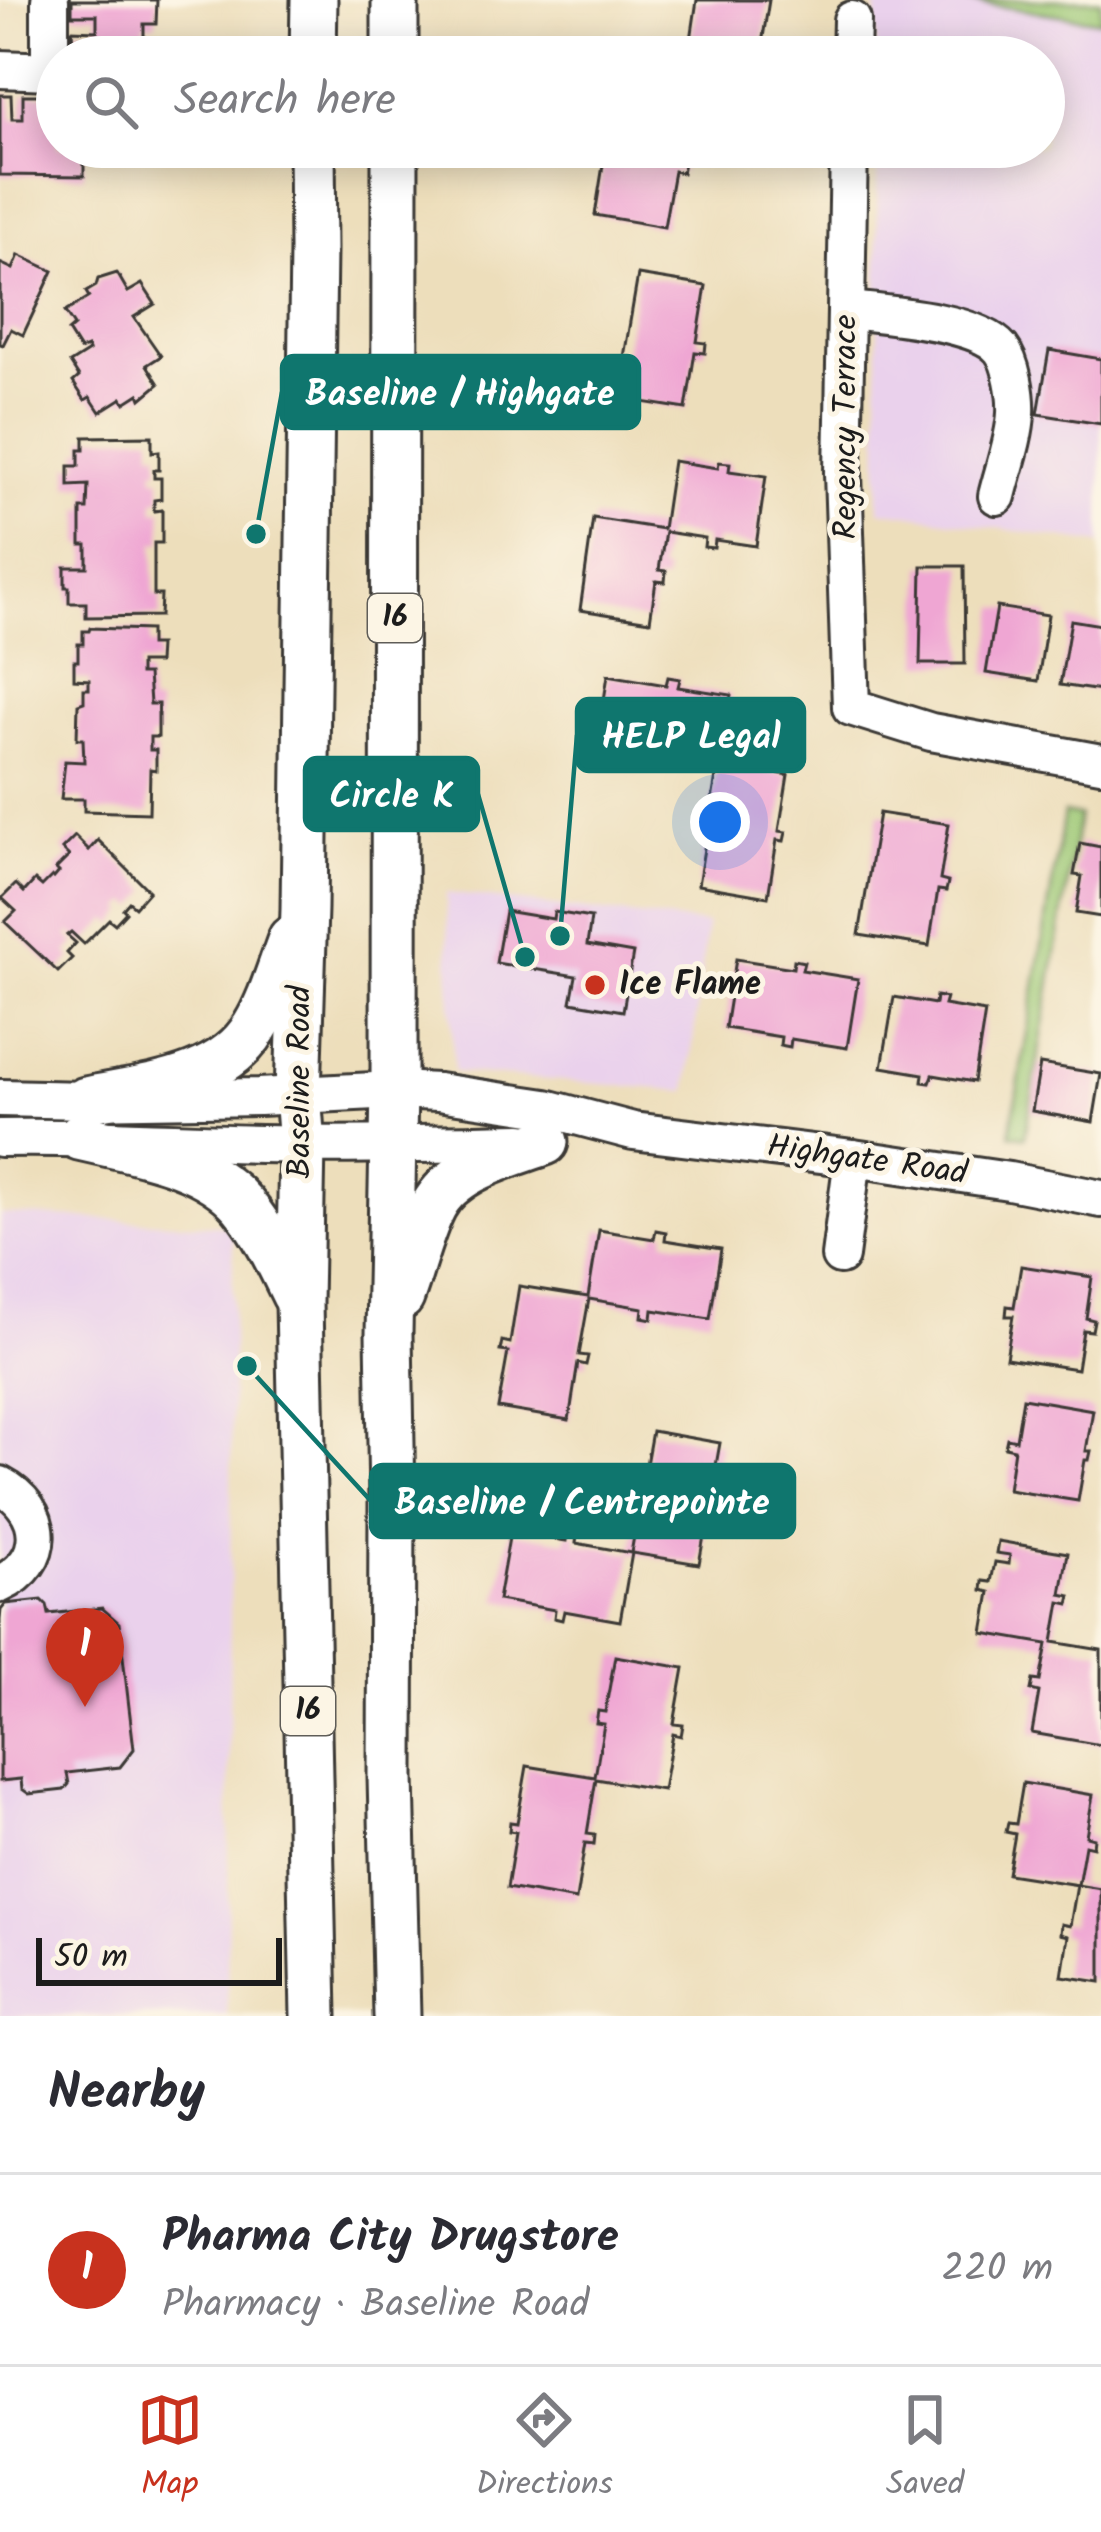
<!DOCTYPE html>
<meta charset="utf-8">
<style>
body{margin:0;font-family:Kalam,sans-serif;background:#f2f2f3;color:#2b2b33}
.scale{position:absolute;left:36px;bottom:30px;width:246px;box-sizing:border-box;padding-left:12px;border:6px solid #1c1c1c;border-top:0;font-size:33px;line-height:42px;white-space:nowrap;color:#1c1c1c;-webkit-text-stroke:9px #fcf5e5;paint-order:stroke}
.you{position:absolute;left:720px;top:822px;width:42px;height:42px;margin:-30px;border:9px solid #fff;border-radius:50%;background:#1a73e8;box-shadow:0 0 0 18px #1a73e833}
.badge{display:grid;place-items:center;width:78px;height:78px;border-radius:50%;background:#c8321e;color:#fff;font-size:39px;font-weight:700}
.pin{position:absolute;translate:-50% -99px;filter:drop-shadow(0 3px 6px #0008)}
.pin::after{content:'';position:absolute;top:63px;width:42px;height:36px;background:inherit;clip-path:polygon(0 0,100% 0,50% 100%)}
.list{margin:0;padding:0;list-style:none}
h2{display:flex;justify-content:space-between;align-items:center;height:156px;margin:0;padding:0 48px;font-size:51px}
h2 small{font-size:39px;font-weight:400;color:#7c7c81}
.list li{display:grid;grid-template-columns:78px 1fr auto;gap:36px;align-items:center;box-sizing:border-box;height:192px;padding:0 48px;border-top:3px solid #e1e1e2}
.list b{display:block;font-size:45px;white-space:nowrap}
.list p{margin:0;font-size:39px;white-space:nowrap;color:#7c7c81}
.list em{font-size:39px;font-style:normal;color:#7c7c81}
.icon{flex:none;width:66px;height:66px;fill:none;stroke:currentColor;stroke-width:2;stroke-linecap:round;stroke-linejoin:round}
.map{position:relative;flex:none;width:1101px;height:2016px;overflow:hidden}
.search{position:absolute;background:#fff;box-shadow:0 6px 30px #0003;left:36px;right:36px;top:36px;height:132px;display:flex;align-items:center;gap:30px;box-sizing:border-box;padding:0 42px;border-radius:66px;color:#7c7c81;font-size:45px}
.sheet{height:348px;background:#fff}
nav{display:flex;justify-content:space-around;align-items:center;box-sizing:border-box;height:168px;border-top:3px solid #e1e1e2;background:#fff;font-size:33px;color:#7c7c81}
nav a{display:grid;justify-items:center;gap:6px}
nav .on{color:#c8321e}
.map>svg:first-child{display:block}
.built{fill:#ead1ec}
.green{fill:#9cc875;stroke:#5c7248;stroke-width:3}
.building{fill:#efa6d3}
.lines{fill:none;stroke-linecap:round;stroke-linejoin:round}
.minor-casing{stroke:#3b3934;stroke-width:42}
.major-casing{stroke:#3b3934;stroke-width:51}
.minor{stroke:#fff;stroke-width:36}
.major{stroke:#fff;stroke-width:45}
.poi-dot{fill:#c8321e;stroke:#fcf5e5;stroke-width:4.5}
.labels{text-anchor:middle;dominant-baseline:central;stroke-width:10;stroke-linejoin:round;paint-order:stroke}
.shield{fill:#fcf5e5;stroke:#5f5d58;stroke-width:3}
.shield-label{font-size:30px;font-weight:bold;fill:#1c1c1c}
.street-label{font-size:33px;fill:#1c1c1c;stroke:#fcf5e5}
.poi-label{font-size:33px;font-weight:bold;fill:#1c1c1c;stroke:#fcf5e5;text-anchor:start}
.leader{fill:none;stroke:#0f766e;stroke-width:4.5}
.callout-dot{fill:#0f766e;stroke:#fcf5e5;stroke-width:4.5}
.callout{fill:#0f766e;stroke:#0f766e;stroke-width:4.5}
.callout-label{font-size:36px;text-anchor:middle;font-weight:bold;fill:#fff}
</style>
<div class="map">
<svg width="1101" height="2016" viewBox="0 0 1101 2016">
<rect width="100%" height="100%" fill="#fcf5e5"/>
<filter id="ink" filterUnits="userSpaceOnUse"><feTurbulence type="fractalNoise" baseFrequency=".00833" numOctaves="2"/><feDisplacementMap in="SourceGraphic" scale="24" xChannelSelector="R" yChannelSelector="G"/><feConvolveMatrix kernelMatrix="1 2 1 2 8 2 1 2 1" color-interpolation-filters="sRGB"/></filter>
<filter id="wash" filterUnits="userSpaceOnUse"><feTurbulence type="fractalNoise" baseFrequency=".004" numOctaves="4" result="noise"/><feDisplacementMap in="SourceGraphic" scale="48" xChannelSelector="R" yChannelSelector="G"/><feGaussianBlur stdDeviation="2.7" result="paint"/><feColorMatrix in="noise" values="0 0 0 0 0 0 0 0 0 0 0 0 0 0 0 0 0 1.4 0 .05"/><feComposite in="paint" operator="in"/></filter>
<g filter="url(#wash)">
<rect width="100%" height="100%" fill="#eddebb"/>
<!-- built -->
<g class="built">
<polygon points="876,0 955,0 1101,21 1101,544 879,510 877,147 1044,147 1044,57 876,57"/>
<polygon points="446,893 707,924 687,1091 454,1072"/>
<polygon points="0,1214 233,1226 227,2016 0,2016"/>
</g>
<!-- green -->
<g class="green">
<polygon points="955,0 1101,0 1101,21"/>
<polygon points="1064,813 1079,816 1025,1137 1010,1134"/>
</g>
<g id="blocks">
<!-- building -->
<g class="building">
<polygon points="72,0 157,0 156,24 144,24 144,57 99,57 100,46 73,46 72,30 97,31 97,15 72,15"/>
<polygon points="697,0 769,0 761,50 769,51 768,57 688,57 690,49 682,48 683,38 691,40"/>
<polygon points="0,95 11,95 12,119 23,119 23,95 57,95 57,147 84,147 84,176 0,175"/>
<polygon points="607,147 678,147 675,161 684,162 682,173 674,171 664,227 595,215 604,159 597,158 598,148 606,149"/>
<polygon points="19,255 53,271 23,335 11,329 3,345 0,344 0,263 13,269"/>
<polygon points="117,273 128,292 142,284 155,304 134,317 161,356 147,365 159,384 141,399 139,394 125,403 122,398 100,412 90,397 85,400 73,382 79,377 70,363 89,351 87,347 80,350 68,331 74,326 65,312 89,297 86,292 96,286 98,279"/>
<polygon points="638,275 706,286 697,342 706,343 705,353 695,352 686,409 617,398"/>
<polygon points="1049,350 1101,359 1101,424 1038,414"/>
<polygon points="152,436 152,452 159,451 159,470 154,470 154,478 161,478 161,499 154,500 154,511 162,510 162,543 154,543 154,595 161,595 160,616 86,617 86,603 69,603 69,587 65,587 65,567 87,567 87,545 81,545 81,509 87,509 88,485 69,486 69,466 79,466 79,450 84,450 84,437"/>
<polygon points="673,461 718,468 719,462 730,463 729,471 766,476 756,546 715,540 714,548 704,547 705,538 665,532 659,570 666,571 665,582 656,581 650,621 580,610 593,518 663,529"/>
<polygon points="922,566 964,566 965,664 920,664"/>
<polygon points="997,607 1048,615 1038,681 986,673"/>
<polygon points="1071,620 1101,625 1101,691 1060,685"/>
<polygon points="90,628 150,630 150,645 159,645 158,663 140,663 140,674 148,674 150,704 158,704 158,737 150,737 150,750 156,750 156,770 150,769 149,813 84,811 84,799 61,799 65,761 84,762 83,739 77,739 78,704 84,702 84,689 89,689 89,680 74,679 74,661 78,661 78,644 83,644 83,631 89,631"/>
<polygon points="608,675 666,685 668,677 680,679 678,687 731,695 719,763 788,775 779,831 786,832 784,841 777,840 768,897 698,885 718,764 663,755 662,764 653,762 654,754 597,744"/>
<polygon points="879,813 949,824 940,880 948,882 946,891 938,890 929,946 859,935"/>
<polygon points="75,836 89,850 98,840 149,891 135,907 129,902 123,909 126,912 115,924 109,919 84,944 71,932 67,935 76,943 67,953 72,958 58,972 5,922 16,911 2,898 16,884 24,892 35,880 42,886 52,876 54,878 59,872 56,869 69,856 62,849"/>
<polygon points="1080,843 1101,847 1101,917 1076,913 1082,876 1074,875"/>
<polygon points="505,911 553,919 554,912 591,918 587,945 633,953 623,1011 571,1002 576,976 496,963"/>
<polygon points="736,959 793,968 794,960 804,962 802,970 858,979 847,1048 791,1039 790,1047 780,1045 781,1037 725,1028"/>
<polygon points="936,996 946,998 944,1005 985,1012 974,1082 933,1075 930,1083 922,1082 923,1074 882,1067 894,997 935,1004"/>
<polygon points="1040,1064 1101,1074 1093,1122 1032,1111"/>
<polygon points="599,1230 654,1239 656,1230 666,1232 665,1240 721,1249 710,1319 653,1310 652,1319 642,1317 643,1308 589,1299 579,1355 588,1356 586,1365 578,1363 569,1420 498,1408 508,1352 500,1351 502,1341 510,1343 519,1286 588,1297"/>
<polygon points="1021,1266 1092,1277 1086,1318 1094,1320 1092,1331 1083,1330 1077,1369 1006,1358 1013,1316 1006,1316 1007,1306 1014,1307"/>
<polygon points="1023,1398 1093,1410 1086,1451 1091,1451 1089,1460 1085,1460 1078,1501 1008,1490 1014,1449 1005,1447 1007,1438 1016,1440"/>
<polygon points="652,1431 720,1443 710,1499 720,1501 718,1510 709,1508 699,1564 632,1553 620,1621 564,1611 562,1620 554,1618 555,1610 498,1600 510,1532 566,1541 567,1533 577,1535 576,1543 631,1553 641,1497 631,1495 633,1486 642,1487"/>
<polygon points="998,1541 1068,1553 1061,1594 1071,1596 1069,1604 1060,1602 1053,1642 1101,1650 1101,1745 1032,1733 1039,1692 1031,1690 1033,1680 1040,1681 1047,1644 983,1633 990,1592 982,1590 983,1581 991,1582 995,1562 1009,1564 1010,1555 996,1553"/>
<polygon points="42,1600 47,1605 49,1614 102,1608 119,1623 134,1749 120,1767 67,1773 69,1784 64,1790 29,1794 22,1789 21,1779 0,1781 0,1620 1,1610 6,1604"/>
<polygon points="615,1656 684,1668 674,1724 683,1725 681,1736 673,1734 663,1790 596,1779 587,1834 595,1835 594,1844 585,1843 576,1900 507,1888 516,1832 509,1831 510,1822 517,1823 527,1766 595,1777 604,1724 596,1723 598,1711 605,1712"/>
<polygon points="1023,1783 1093,1795 1086,1836 1094,1838 1093,1847 1085,1845 1078,1885 1008,1874 1015,1834 1006,1832 1008,1823 1016,1824"/>
<polygon points="1077,1885 1101,1889 1101,1982 1062,1976 1068,1936 1060,1934 1061,1924 1070,1926"/>
</g>
</g>
</g>
<g filter="url(#ink)">
<use href="#blocks" fill-opacity="0" stroke="#3b3934" stroke-width="3"/>
<g class="lines">
<!-- minor casing -->
<g class="minor-casing">
<g id="minor">
<polyline points="851,57 852,20"/>
<polyline points="0,69 50,71 50,0"/>
<polyline points="849,147 843,473 851,707 931,732 1101,763"/>
<path d="M848,310C884,314 978,321 1001,349C1012,363 1017,396 1016,413C1015,438 1003,471 997,496"/>
<polyline points="0,1098 86,1100 259,1097 394,1090 438,1092 546,1108 633,1131 853,1158 1009,1181 1101,1199"/>
<path d="M0,1138C87,1136 174,1142 261,1144C348,1146 435,1144 522,1142"/>
<polyline points="840,1256 853,1158"/>
<path d="M0,1485C46,1509 49,1562 0,1584"/>
</g>
</g>
<!-- major casing -->
<g class="major-casing">
<g id="major">
<polyline points="395,0 395,57"/>
<polyline points="313,57 314,0"/>
<polyline points="312,147 313,249 304,909 298,1094 302,1145 299,1303 314,2016"/>
<polyline points="395,147 394,1090 389,1334 392,1500 391,1777 397,2016"/>
<path d="M86,1100C143,1088 222,1083 255,1027C271,1001 280,968 291,939"/>
<path d="M79,1137C133,1150 205,1160 243,1205C265,1232 280,1264 295,1295"/>
<path d="M401,1297C412,1268 419,1235 433,1207C453,1168 507,1156 545,1142"/>
</g>
</g>
<!-- minor -->
<use href="#minor" class="minor"/>
<!-- major -->
<use href="#major" class="major"/>
</g>
</g>
<!-- markers -->
<circle class="poi-dot" cx="595" cy="985" r="12"/>
<g class="labels">
<!-- shield labels -->
<g class="shield">
<rect x="368" y="594" width="54" height="48" rx="9"/>
<rect x="281" y="1687" width="54" height="48" rx="9"/>
</g>
<g class="shield-label">
<text x="395" y="618">16</text>
<text x="308" y="1711">16</text>
</g>
<!-- street labels -->
<g class="street-label">
<text transform="translate(847 427) rotate(-90)">Regency Terrace</text>
<text transform="translate(301 1082) rotate(-90)">Baseline Road</text>
<text transform="translate(867 1161) rotate(8)">Highgate Road</text>
</g>
<!-- poi labels -->
<g class="poi-label">
<text x="619" y="985">Ice Flame</text>
</g>
</g>
<!-- callouts -->
<path class="leader" d="M256 534L282 392M560 936L577 735M525 957L478 794M247 1366L371 1501"/>
<g class="callout-dot">
<circle cx="256" cy="534" r="12"/>
<circle cx="560" cy="936" r="12"/>
<circle cx="525" cy="957" r="12"/>
<circle cx="247" cy="1366" r="12"/>
</g>
<g class="callout">
<rect x="282" y="356" width="357" height="72" rx="12"/>
<rect x="577" y="699" width="227" height="72" rx="12"/>
<rect x="305" y="758" width="173" height="72" rx="12"/>
<rect x="371" y="1465" width="423" height="72" rx="12"/>
</g>
<g class="callout-label">
<text x="460" y="405">Baseline / Highgate</text>
<text x="691" y="748">HELP Legal</text>
<text x="392" y="807">Circle K</text>
<text x="582" y="1514">Baseline / Centrepointe</text>
</g>
</svg>
<div class="scale">50 m</div>
<div class="you"></div>
<div class="pin badge" style="left:85px;top:1707px">1</div>
<div class="search"><svg class="icon" aria-label="search" viewBox="0 0 24 24"><circle cx="10" cy="10" r="6"/><path d="M15 15l6 6"/></svg>Search here</div>
</div>
<section class="sheet">
<h2>Nearby<small></small></h2>
<ul class="list">
<li><span class="badge">1</span><div><b>Pharma City Drugstore</b><p>Pharmacy · Baseline Road</p></div><em>220 m</em></li>
</ul>
</section>
<nav>
<a class="on"><svg class="icon" aria-label="map" viewBox="0 0 24 24"><path d="M3 6l6-2 6 2 6-2v14l-6 2-6-2-6 2zM9 4v14M15 6v14"/></svg>Map</a>
<a><svg class="icon" aria-label="directions" viewBox="0 0 24 24"><path d="M12 3l9 9-9 9-9-9zM9 14v-3h6M13 9l2 2-2 2"/></svg>Directions</a>
<a><svg class="icon" aria-label="saved" viewBox="0 0 24 24"><path d="M7 4h10v16l-5-4-5 4z"/></svg>Saved</a>
</nav>
